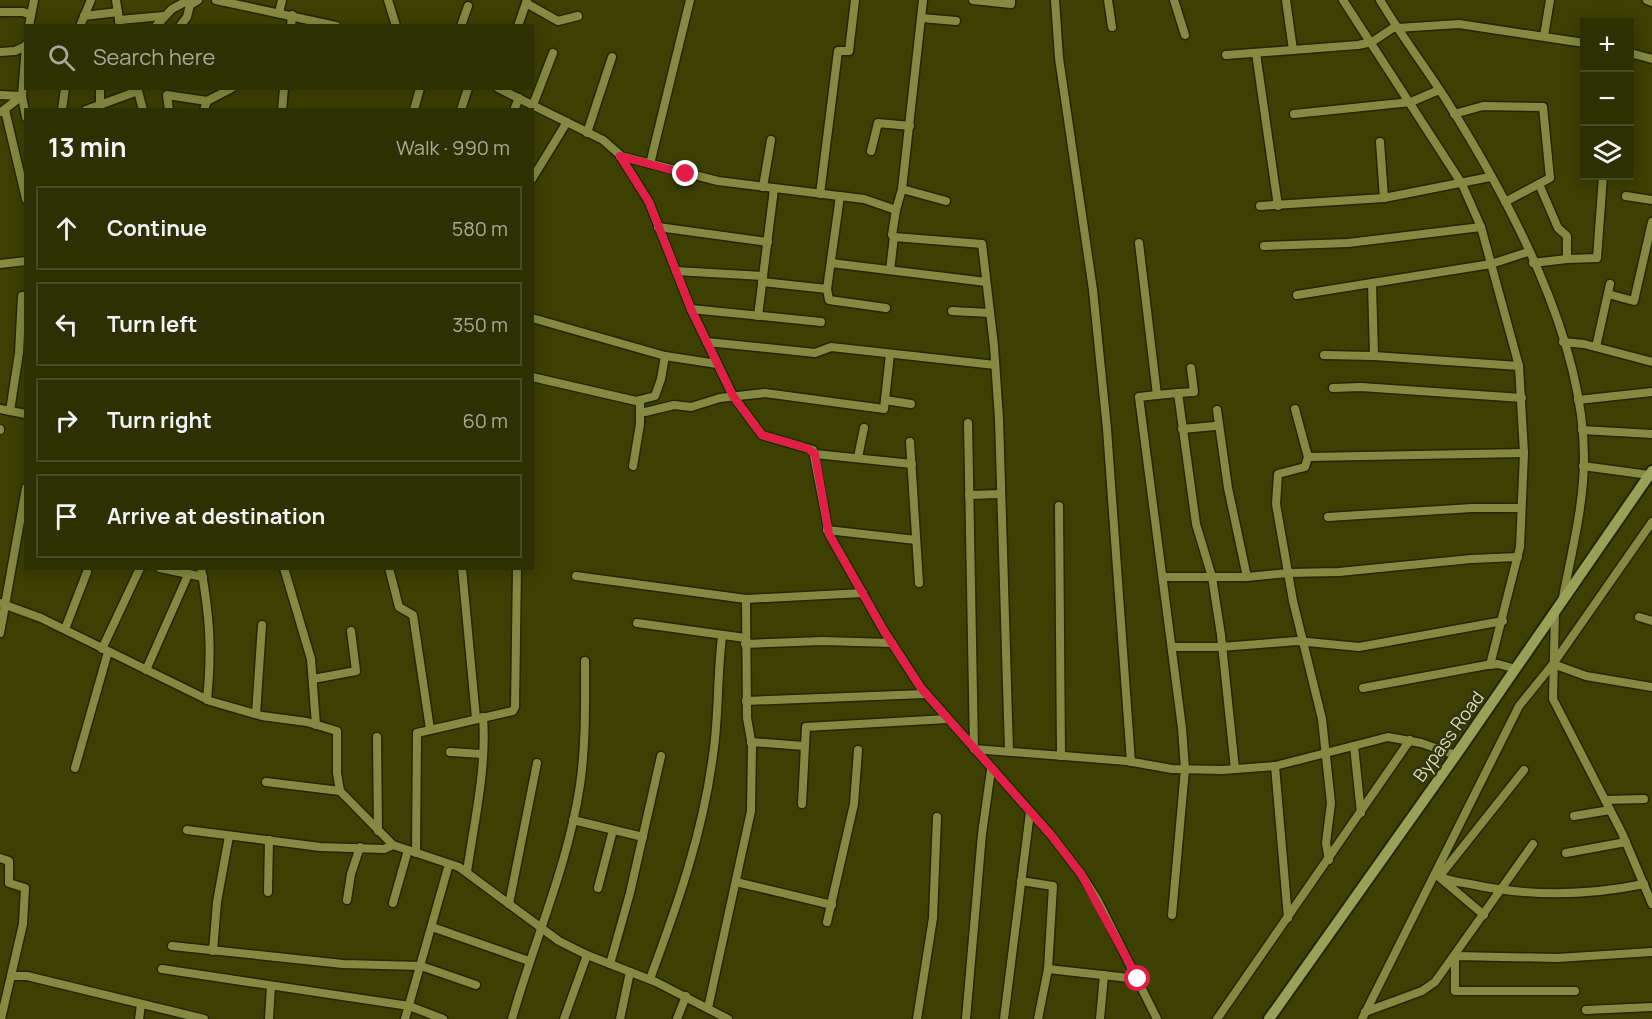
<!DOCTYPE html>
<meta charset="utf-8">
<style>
body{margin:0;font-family:Manrope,sans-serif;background:#35380c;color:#f1f3f6}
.controls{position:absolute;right:18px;top:18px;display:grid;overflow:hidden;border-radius:0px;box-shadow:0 3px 15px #0003}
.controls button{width:54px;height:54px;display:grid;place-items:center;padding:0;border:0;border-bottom:2px solid #484b24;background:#2d3002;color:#f1f3f6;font:30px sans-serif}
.stop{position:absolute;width:18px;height:18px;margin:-14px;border:4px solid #e11d48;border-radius:50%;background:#fff}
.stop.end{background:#e11d48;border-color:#fff;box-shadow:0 2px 6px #0008}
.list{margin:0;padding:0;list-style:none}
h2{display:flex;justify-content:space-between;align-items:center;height:78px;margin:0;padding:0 24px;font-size:26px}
h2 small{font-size:20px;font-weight:400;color:#a7a999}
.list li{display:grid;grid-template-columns:39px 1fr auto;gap:18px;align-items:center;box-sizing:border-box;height:84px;margin:0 12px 12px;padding:0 12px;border:2px solid #484b24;border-radius:0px}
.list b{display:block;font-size:22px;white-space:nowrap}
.list em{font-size:20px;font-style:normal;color:#a7a999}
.icon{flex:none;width:33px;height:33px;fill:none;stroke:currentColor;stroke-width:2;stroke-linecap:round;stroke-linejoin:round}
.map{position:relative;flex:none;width:1652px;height:1019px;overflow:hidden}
.search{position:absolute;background:#2d3002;box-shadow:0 3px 15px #0003;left:24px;top:24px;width:510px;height:66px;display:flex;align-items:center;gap:15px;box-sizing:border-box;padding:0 21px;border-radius:0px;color:#a7a999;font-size:22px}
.panel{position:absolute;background:#2d3002;box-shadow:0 3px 15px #0003;left:24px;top:108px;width:510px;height:462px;border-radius:0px}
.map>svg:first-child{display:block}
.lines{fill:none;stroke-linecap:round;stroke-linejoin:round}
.minor-casing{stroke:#232600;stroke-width:11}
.major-casing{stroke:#232600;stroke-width:14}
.minor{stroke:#848a41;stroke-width:8}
.major{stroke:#99a057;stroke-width:10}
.route{stroke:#e11d48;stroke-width:8}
.labels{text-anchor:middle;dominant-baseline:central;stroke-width:5;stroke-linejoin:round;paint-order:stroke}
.street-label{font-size:18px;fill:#d9ddb9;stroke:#32350d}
</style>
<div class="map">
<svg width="1652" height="1019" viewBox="0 0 1652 1019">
<rect width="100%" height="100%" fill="#3c4002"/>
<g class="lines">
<!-- minor casing -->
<g class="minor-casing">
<g id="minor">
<polyline points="116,0 120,26"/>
<polyline points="216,0 336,26"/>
<polyline points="388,0 396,26"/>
<polyline points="973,0 1011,4 1011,0"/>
<polyline points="1055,0 1059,58 1093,290 1107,429 1131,762"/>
<polyline points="1108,0 1112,27"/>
<polyline points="1174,0 1185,35"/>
<polyline points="1286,0 1293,50"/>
<polyline points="1343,0 1462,184 1481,227 1519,366 1524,453 1520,547 1490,665"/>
<path d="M1380,0C1400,34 1424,65 1445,98C1508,198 1584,337 1584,458C1584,504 1572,551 1563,597"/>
<polyline points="1647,0 1652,2"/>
<polyline points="186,2 190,5 198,0"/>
<polyline points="526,3 558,21 578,16"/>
<polyline points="0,12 23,12 31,15"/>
<polyline points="279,13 282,0"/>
<polyline points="84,16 118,12"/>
<polyline points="922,18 956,21"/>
<polyline points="119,20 164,16"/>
<polyline points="29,26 34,0"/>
<polyline points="80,26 91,0"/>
<polyline points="156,26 172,9 185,2"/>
<polyline points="180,26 187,17 190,5"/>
<polyline points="291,26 292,15"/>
<polyline points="461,26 468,6"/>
<polyline points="518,26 527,0"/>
<polyline points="1397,28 1459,24 1584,43"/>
<polyline points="1544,36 1550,0"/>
<polyline points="0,52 15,51 26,46"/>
<polyline points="1256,53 1278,206"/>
<polyline points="1630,53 1652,59"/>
<polyline points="1226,55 1358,45 1372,42 1396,26"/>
<polyline points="100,88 100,109"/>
<polyline points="498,88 603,140 619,154 649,202 691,309 733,396 762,435 813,450 829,534 884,631 921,688 1051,835 1081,874 1098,901 1157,1019"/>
<polyline points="0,95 22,96 26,117"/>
<polyline points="533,105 553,53"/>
<polyline points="5,110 26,199"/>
<polyline points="62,110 65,88"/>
<polyline points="86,110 138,91 143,110"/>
<polyline points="169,110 167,95 207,101"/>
<polyline points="204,110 207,101 232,88"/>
<polyline points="282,110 284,88"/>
<polyline points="414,110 420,88"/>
<polyline points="461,110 468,88"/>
<polyline points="514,110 519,98"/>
<polyline points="1,112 22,96 26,45"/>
<polyline points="1294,114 1411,102 1439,90"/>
<polyline points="1454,114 1483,106 1543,107 1550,178 1505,202"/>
<polyline points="587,133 612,57"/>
<polyline points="1380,142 1384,198"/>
<polyline points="871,151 878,123 910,126"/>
<polyline points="620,156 718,181 864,199 896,210 892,235 894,237 982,244 994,346 999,419 1009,751"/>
<polyline points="650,164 690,0"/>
<polyline points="532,179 567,122"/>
<polyline points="763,187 771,140"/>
<polyline points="902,189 946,201"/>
<polyline points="820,194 838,51 849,51 855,0"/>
<polyline points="840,196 827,289 829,300 886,308"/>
<polyline points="1626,196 1652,200"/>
<polyline points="1260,206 1384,198 1490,177"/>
<polyline points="896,210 902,189 923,0"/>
<polyline points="658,227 768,242"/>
<polyline points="1139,243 1157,395 1139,397 1182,728 1185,769 1172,915"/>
<polyline points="1264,246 1348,243 1481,227"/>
<polyline points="1567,259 1597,258 1603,176"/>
<polyline points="831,263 986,282"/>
<polyline points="1533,263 1567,259 1567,236 1558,228 1539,184"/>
<polyline points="0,264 26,261"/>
<polyline points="890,270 894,237"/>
<polyline points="676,271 763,276"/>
<polyline points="762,282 827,289"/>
<polyline points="1372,283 1374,356 1519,366"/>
<polyline points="1608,294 1634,301 1652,222"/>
<polyline points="1297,295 1491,264 1528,252"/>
<polyline points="691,309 821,322"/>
<polyline points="952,311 990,313"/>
<polyline points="758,316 774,189"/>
<polyline points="532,318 665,356 717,364"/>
<polyline points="707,342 815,353 831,347 995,365"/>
<polyline points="1563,342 1584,344 1652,362"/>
<polyline points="1596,347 1610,284"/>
<polyline points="1324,355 1374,356"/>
<polyline points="532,377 636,401 655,396 661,379 665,356"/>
<polyline points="1333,388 1361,387 1522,398"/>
<polyline points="1178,393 1194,392 1191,368"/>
<polyline points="1157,395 1178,393 1196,524 1212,577 1221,635 1235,769"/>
<polyline points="885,400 911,404"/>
<polyline points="1578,400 1652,392"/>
<polyline points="0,409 10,411 19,353 22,296 26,296"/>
<polyline points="1295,409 1308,457 1524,453"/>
<polyline points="1217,410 1228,488 1247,577"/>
<polyline points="10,411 26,414"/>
<polyline points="645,412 674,405 691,407 720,398 765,393 884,409 890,354"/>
<polyline points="968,423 974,749 1127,761 1172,769 1223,770 1275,766 1388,737 1421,743 1456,755"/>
<polyline points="1182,429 1215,426"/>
<polyline points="0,430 0,429"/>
<polyline points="1582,430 1652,434"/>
<polyline points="910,442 919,583"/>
<polyline points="815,454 912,464"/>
<polyline points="858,457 864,428"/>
<polyline points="1308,457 1305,467 1278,474 1276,504 1293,601 1322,719 1331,803 1326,843 1329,860"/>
<polyline points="633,466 640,424 640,400"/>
<polyline points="1583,466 1649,475"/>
<polyline points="969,495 1001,494"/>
<polyline points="1059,506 1061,756"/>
<polyline points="1328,517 1472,508 1521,508"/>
<polyline points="827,530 916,540"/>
<polyline points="160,568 203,577"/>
<path d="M201,568C210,618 212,650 207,700"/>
<polyline points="284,568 311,659 316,725"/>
<polyline points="389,568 399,607 413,615 430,729"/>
<polyline points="462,568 476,718"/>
<polyline points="576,576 746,599 863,593"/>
<polyline points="1163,577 1247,577 1288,573 1339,572 1471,559 1518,557"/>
<polyline points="0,603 41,618 210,701 262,716 307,722 337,731 337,773 340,791 393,845 459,867 559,941 587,955 656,982 728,1019"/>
<polyline points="1555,612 1553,699 1622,833 1652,904"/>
<polyline points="1639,617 1652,621"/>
<polyline points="637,623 745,638"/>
<polyline points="65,629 87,572"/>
<polyline points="0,633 26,488"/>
<polyline points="745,644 822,641 892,643"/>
<polyline points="1173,647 1221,647 1297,641 1359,647 1503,621"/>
<polyline points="102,649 140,568"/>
<polyline points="1553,664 1586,676 1652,687"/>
<polyline points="146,670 188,575"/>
<polyline points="313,679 356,671 351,631"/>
<polyline points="1363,688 1487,665 1498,664 1516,669"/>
<polyline points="746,701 925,694"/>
<polyline points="256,714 262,625"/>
<polyline points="377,737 378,831"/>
<polyline points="751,742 804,746"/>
<polyline points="1354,746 1361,813"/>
<polyline points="450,752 482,754"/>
<polyline points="1275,766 1288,918"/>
<polyline points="75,768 108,652"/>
<polyline points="266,782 340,791"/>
<polyline points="1605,800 1644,799"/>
<polyline points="802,804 806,727 947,719"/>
<polyline points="1574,816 1610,810"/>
<polyline points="573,820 643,837"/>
<polyline points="187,830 320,847 384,849 393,845"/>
<polyline points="416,853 417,733 513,711 515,707 517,568"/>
<polyline points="1566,853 1626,842"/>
<polyline points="0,858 9,861 9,883 25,888 23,924 1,1019"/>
<path d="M467,872C474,822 487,768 483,717"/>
<path d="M1435,874C1445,881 1459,882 1470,884C1529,897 1586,896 1644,884"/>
<polyline points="1021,881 1053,886 1048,969 1038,1019"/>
<polyline points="736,882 832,905"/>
<polyline points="598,888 613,830"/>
<polyline points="268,892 269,840"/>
<polyline points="347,900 351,874 360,847"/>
<polyline points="393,903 408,850"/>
<polyline points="509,904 537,763"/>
<polyline points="1484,915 1439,877 1524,770"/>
<polyline points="827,922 854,804 858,750"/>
<polyline points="432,927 529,961"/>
<polyline points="172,946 343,964 421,966 476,985"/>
<polyline points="213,951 217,902 229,836"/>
<polyline points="610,964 630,893 661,756"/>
<polyline points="162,969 409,1006 443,1019"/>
<polyline points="1048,969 1138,979"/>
<polyline points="11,976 27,976 204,1019"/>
<path d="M650,979C677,906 703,833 713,755C719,716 717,676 722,637"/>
<polyline points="1575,991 1455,991 1455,956 1557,958 1652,952"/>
<polyline points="708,1008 751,811 752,746 747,718 746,599"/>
<polyline points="1586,1010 1652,1007"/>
<polyline points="1365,1012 1422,991 1435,982 1533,844"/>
<polyline points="139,1019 141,1005"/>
<polyline points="269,1019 271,986"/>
<polyline points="405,1019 449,864"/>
<path d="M512,1019C534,941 568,866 580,785C586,745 585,702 585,661"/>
<polyline points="564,1019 587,955"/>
<polyline points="620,1019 630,972"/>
<polyline points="677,1019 686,996"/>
<polyline points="917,1019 933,918 937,817"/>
<polyline points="966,1019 982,834 991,770"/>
<polyline points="1004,1019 1030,812"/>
<polyline points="1100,1019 1104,975"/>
<polyline points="1217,1019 1410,740"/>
<polyline points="1362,1019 1519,706 1553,664 1652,522"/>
</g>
</g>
<!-- major casing -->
<g class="major-casing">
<polyline id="major" points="1269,1019 1456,755 1652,471"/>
</g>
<!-- minor -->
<use href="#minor" class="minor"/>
<!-- major -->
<use href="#major" class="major"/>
</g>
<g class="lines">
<!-- route -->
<polyline class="route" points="686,174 620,156 649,202 691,309 733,396 762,435 807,448 815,454 829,534 884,631 921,688 1051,835 1081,874 1138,979"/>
</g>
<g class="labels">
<!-- street labels -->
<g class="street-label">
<text transform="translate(1448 736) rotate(-54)">Bypass Road</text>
</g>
</g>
</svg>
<div class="controls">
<button>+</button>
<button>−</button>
<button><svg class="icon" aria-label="layers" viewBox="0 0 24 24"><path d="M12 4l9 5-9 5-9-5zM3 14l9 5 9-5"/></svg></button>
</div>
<div class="stop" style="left:1138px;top:979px"></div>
<div class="stop end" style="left:686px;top:174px"></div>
<div class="search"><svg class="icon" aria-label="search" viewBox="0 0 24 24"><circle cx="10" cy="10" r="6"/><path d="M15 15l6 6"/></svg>Search here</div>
<section class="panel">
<h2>13 min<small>Walk · 990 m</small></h2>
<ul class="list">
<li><svg class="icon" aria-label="ahead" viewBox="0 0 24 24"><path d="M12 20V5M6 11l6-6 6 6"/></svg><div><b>Continue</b></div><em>580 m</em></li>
<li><svg class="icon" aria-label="left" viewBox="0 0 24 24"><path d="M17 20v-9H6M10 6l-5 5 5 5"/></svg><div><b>Turn left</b></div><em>350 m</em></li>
<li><svg class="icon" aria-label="right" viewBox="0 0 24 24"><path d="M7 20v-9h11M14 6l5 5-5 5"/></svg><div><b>Turn right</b></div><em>60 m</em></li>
<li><svg class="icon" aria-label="arrive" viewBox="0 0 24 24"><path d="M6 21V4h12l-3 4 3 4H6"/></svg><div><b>Arrive at destination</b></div></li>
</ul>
</section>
</div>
